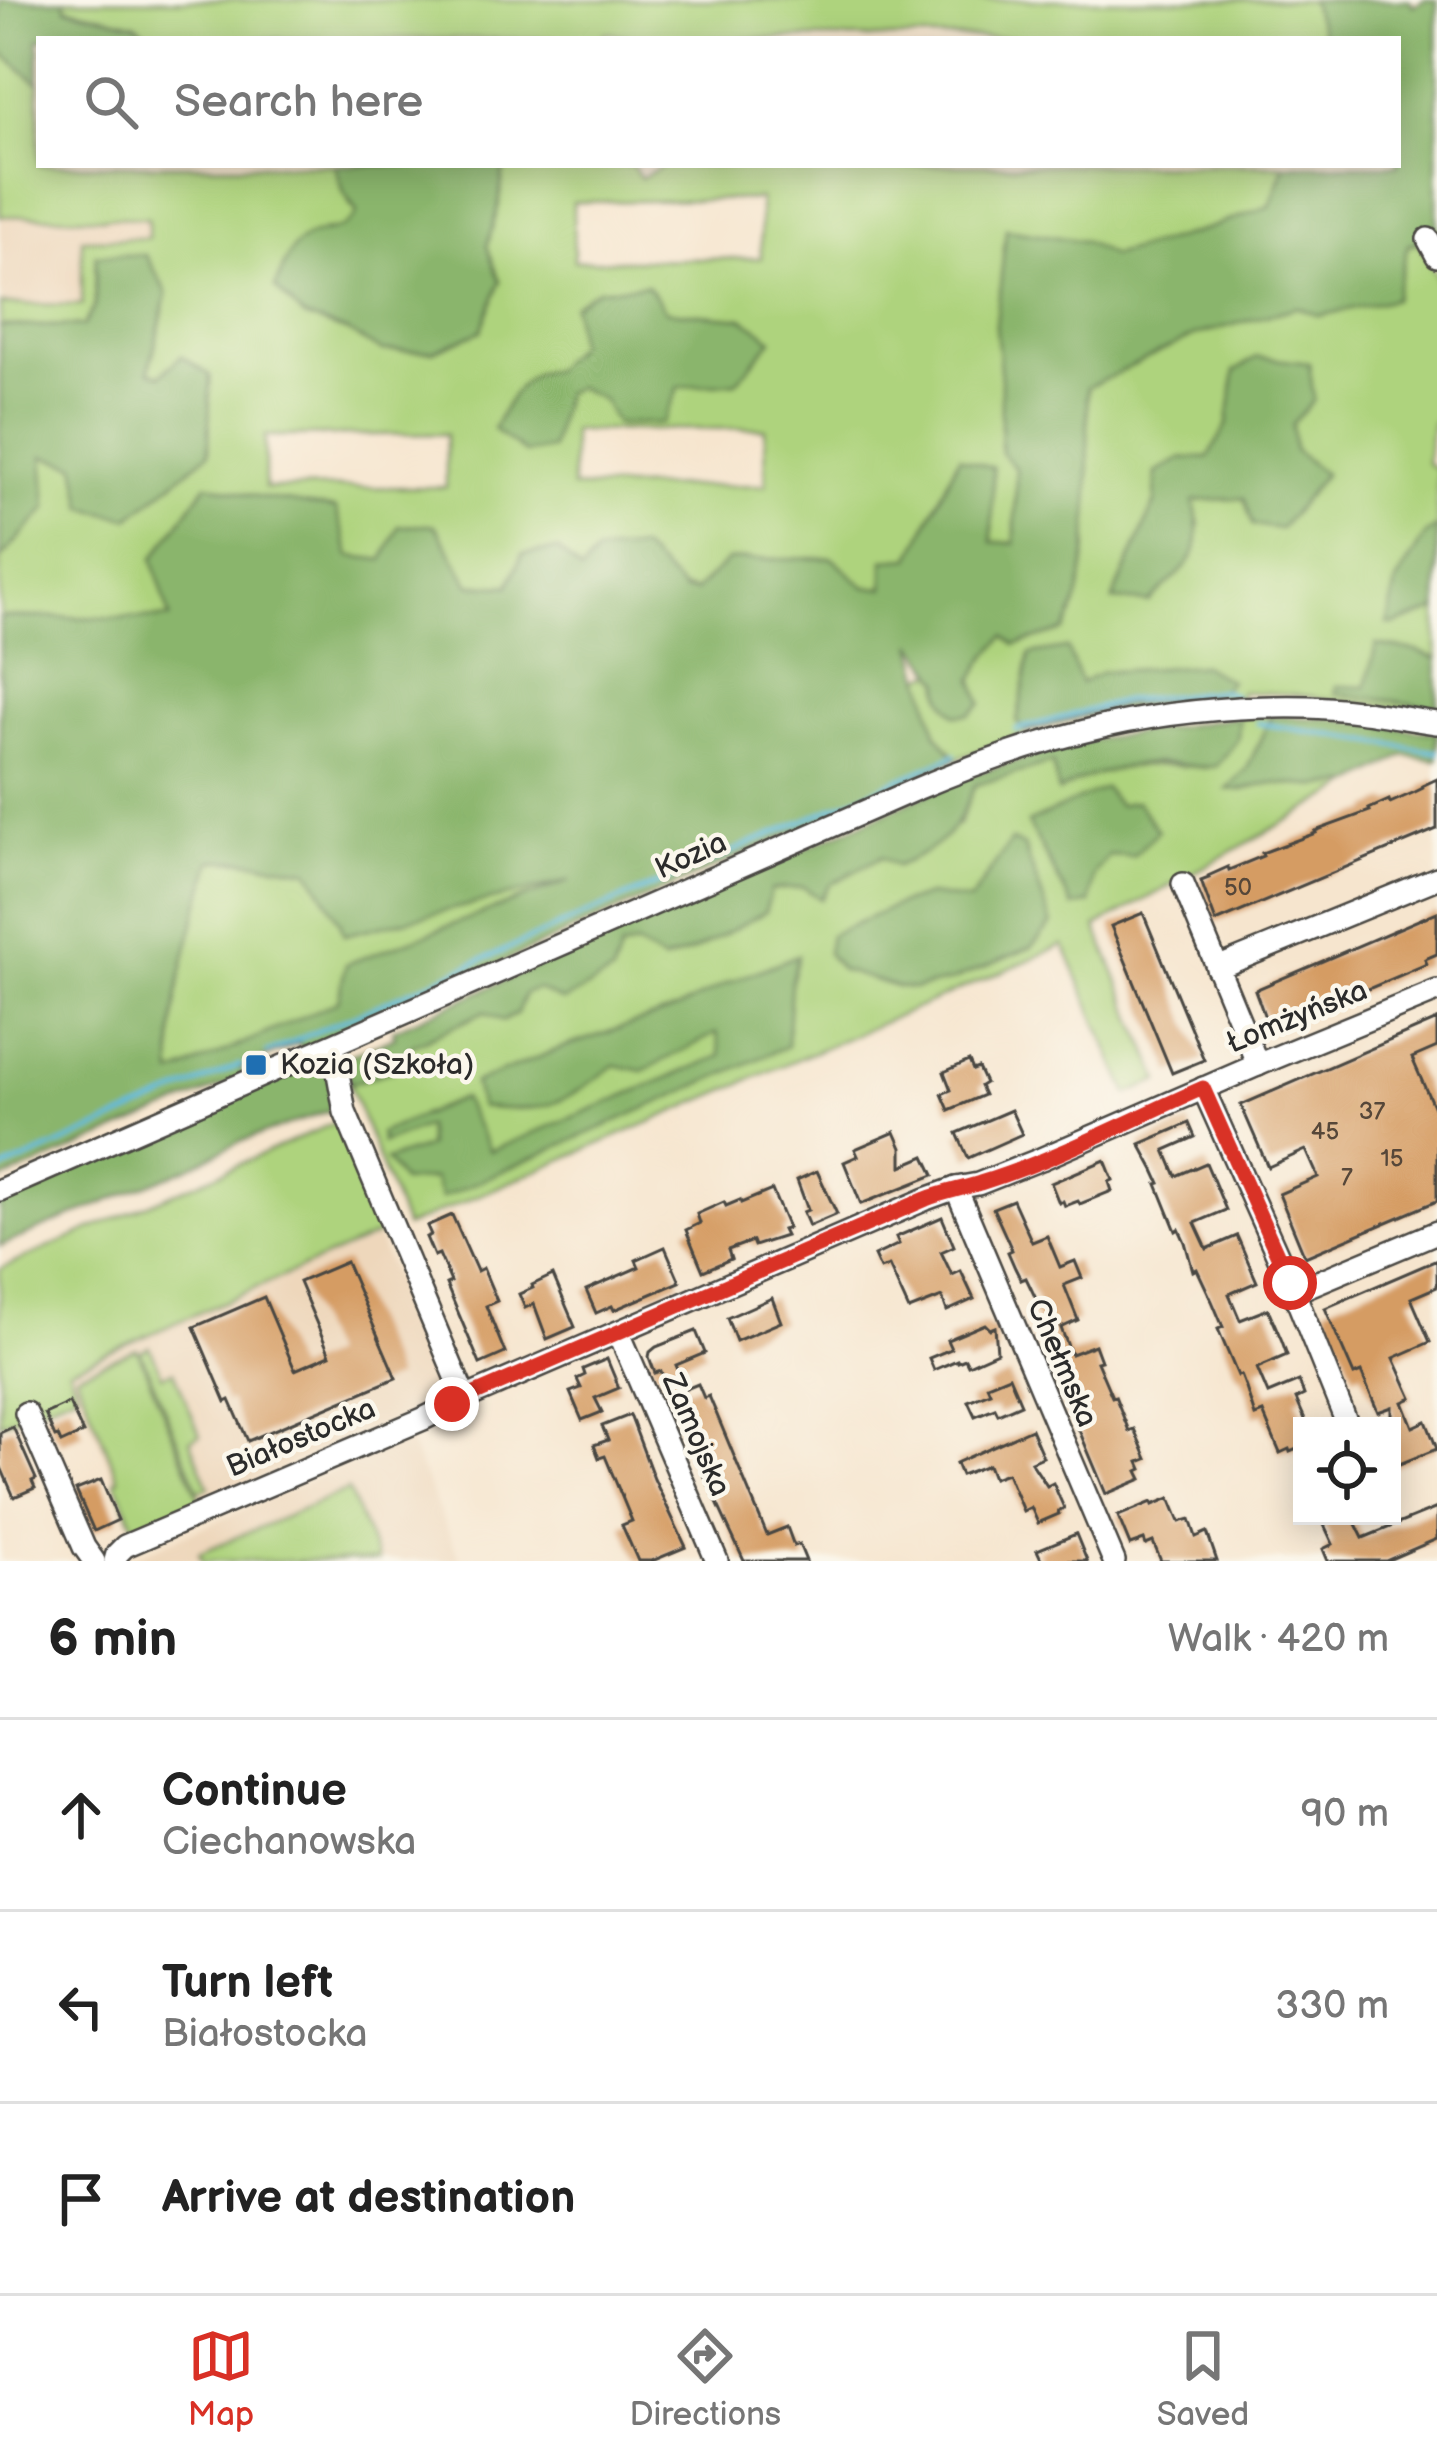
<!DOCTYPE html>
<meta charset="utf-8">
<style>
body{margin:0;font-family:"Balsamiq Sans",sans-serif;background:#f2f2f2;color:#222}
.controls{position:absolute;right:36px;bottom:36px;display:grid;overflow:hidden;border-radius:0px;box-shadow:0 6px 30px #0003}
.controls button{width:108px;height:108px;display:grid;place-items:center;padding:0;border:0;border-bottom:3px solid #e0e0e0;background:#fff;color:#222;font:60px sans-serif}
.stop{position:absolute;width:36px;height:36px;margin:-27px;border:9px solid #d93025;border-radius:50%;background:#fff}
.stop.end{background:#d93025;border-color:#fff;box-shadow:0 3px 12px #0008}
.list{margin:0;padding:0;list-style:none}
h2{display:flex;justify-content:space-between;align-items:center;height:156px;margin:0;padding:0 48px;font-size:51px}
h2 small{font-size:39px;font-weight:400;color:#767676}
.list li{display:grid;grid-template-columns:78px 1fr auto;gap:36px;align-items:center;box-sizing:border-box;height:192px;padding:0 48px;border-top:3px solid #e0e0e0}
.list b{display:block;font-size:45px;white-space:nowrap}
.list p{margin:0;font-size:39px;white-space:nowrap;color:#767676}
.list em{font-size:39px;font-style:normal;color:#767676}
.icon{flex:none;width:66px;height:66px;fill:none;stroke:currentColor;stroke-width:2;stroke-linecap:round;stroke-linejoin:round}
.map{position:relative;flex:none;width:1437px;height:1561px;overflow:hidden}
.search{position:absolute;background:#fff;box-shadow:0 6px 30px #0003;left:36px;right:36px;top:36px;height:132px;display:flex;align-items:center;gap:30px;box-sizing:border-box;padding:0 42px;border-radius:0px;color:#767676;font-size:45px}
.sheet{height:732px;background:#fff}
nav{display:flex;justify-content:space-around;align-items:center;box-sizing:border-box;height:168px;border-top:3px solid #e0e0e0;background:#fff;font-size:33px;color:#767676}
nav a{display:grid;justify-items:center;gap:6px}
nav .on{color:#d93025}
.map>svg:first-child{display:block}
.built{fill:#eed7bb}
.green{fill:#aed37d;stroke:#6c7f54;stroke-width:3;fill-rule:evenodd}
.forest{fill:#8ab56c;stroke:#5a704c;stroke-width:3;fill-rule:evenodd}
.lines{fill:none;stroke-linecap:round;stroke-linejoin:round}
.stream{stroke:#61bbdf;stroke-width:4.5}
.building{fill:#d59c64}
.minor-casing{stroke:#494743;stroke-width:26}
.minor{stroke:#fff;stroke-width:21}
.route{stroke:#d93025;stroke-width:15}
.poi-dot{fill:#1f6fb2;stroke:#fbf7ec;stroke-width:4.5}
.labels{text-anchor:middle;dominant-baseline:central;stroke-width:9;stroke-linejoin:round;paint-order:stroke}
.number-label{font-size:24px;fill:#564739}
.street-label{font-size:30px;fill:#2b2b2b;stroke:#fbf7ec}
.poi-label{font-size:30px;fill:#2b2b2b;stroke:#fbf7ec;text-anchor:start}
</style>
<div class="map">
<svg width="1437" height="1561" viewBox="0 0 1437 1561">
<rect width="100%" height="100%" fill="#fbf7ec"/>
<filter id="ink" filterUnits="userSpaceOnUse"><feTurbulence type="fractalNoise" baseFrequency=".00833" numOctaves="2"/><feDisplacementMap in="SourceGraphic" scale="24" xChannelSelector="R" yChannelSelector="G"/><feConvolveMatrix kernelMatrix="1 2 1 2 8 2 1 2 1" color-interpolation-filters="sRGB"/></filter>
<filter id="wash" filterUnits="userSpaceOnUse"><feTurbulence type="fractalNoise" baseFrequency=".004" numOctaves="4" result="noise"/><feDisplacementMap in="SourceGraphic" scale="48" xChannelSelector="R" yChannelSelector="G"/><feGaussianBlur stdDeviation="2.7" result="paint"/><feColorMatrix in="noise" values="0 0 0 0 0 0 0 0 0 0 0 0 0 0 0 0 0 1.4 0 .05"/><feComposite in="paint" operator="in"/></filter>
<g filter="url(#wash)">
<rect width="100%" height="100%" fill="#f6e5ce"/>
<!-- built -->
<g class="built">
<polygon points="0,216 148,218 148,239 82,305 0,304"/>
<polygon points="377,1238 441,1386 434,1403 136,1530 68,1369"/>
<polygon points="408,1439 461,1561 136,1561 134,1557"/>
</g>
<!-- green -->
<g class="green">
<polygon points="66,0 1310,0 1325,37 655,39 605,33 602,39 154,39 136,24 65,7"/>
<path d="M0,51L39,84V165H335L350,205L357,212C350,228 339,230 322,231L304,317L346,331L382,351L500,282L487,246L499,204L504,165H632L641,178L664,165H1285L1271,206L1198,232L1112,256L1083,241L996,325L1016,469L1015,543L992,542L959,457L911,559L885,588L865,587L831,558L728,560L695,591L581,572L509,586L470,585L383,560L349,556L259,497L207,484L171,618L0,617V559L46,508L43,456L76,464L129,518L208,453L210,376L181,357L160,375L149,372L167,294L96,255L95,306L83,326H0V304L82,305V239L148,238V218L0,216ZM760,199L761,258L574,261L573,202ZM765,428L766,485L572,488V431ZM446,434V487L265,488V436Z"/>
<path d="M1418,242L1437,277V420L1432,423L1427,463L1437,470V713L1291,694L1241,692L1240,698C1203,702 1165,704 1128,709C1069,717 1012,738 957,759L936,733L922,677L934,672L941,681L973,679L983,661L1005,635L1073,615L1087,548V388L1074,379ZM1235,371L1291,424L1294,450L1324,475L1280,528L1253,525L1245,498L1193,501L1200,525L1113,599L1155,502L1182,459L1208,458L1229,423ZM1030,655L1081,684L1217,695L1124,705L1085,714L1017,722Z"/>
<path d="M1271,716L1247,769L1228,789L1243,790L1271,783L1314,786L1353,784L1096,927L1160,1081L1128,1094L1064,945L405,1227L349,1084L394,1070L411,1046L485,1012L504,1021L517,1013L524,993L621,950L636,945L664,961L695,950L771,890L829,885L882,857L959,824L975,785L1052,762L1059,792C1102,763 1157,762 1206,768L1239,717Z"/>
<polygon points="241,860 309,869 340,922 584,876 347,964 338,1001 172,1076 174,1008 189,938 212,861"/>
<polygon points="341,1120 387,1231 69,1369 77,1392 0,1424 0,1269"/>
<polygon points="150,1347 162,1375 174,1371 200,1435 190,1440 209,1487 199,1491 140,1351"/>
<polygon points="137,1349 201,1502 136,1530 115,1481 119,1479 76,1374"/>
<polygon points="348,1490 378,1561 203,1561 199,1553"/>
</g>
<!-- forest -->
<g class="forest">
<polygon points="0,0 65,0 66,8 136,24 153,39 39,39 39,84 0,51"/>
<path d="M1310,0H1410L1413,6L1425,0H1437V235L1408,245L1394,299L1319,316L1298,307L1196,335L1087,388C1087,456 1099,573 1064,631L1015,645L1005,636L983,661L973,679L982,703L969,714L956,715C947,706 939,694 941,681L914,643L936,733L957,759L303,1051L299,1043L241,1068L244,1077L0,1181V617L170,618L153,559L207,484L259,497L336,509L350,556L383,560L399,526L435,525L470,585L509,586L522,554L558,550L581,572L596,553L640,548L684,591H695L728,560L832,558L865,587L884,588V560L911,558L959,457L993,468L992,542L1015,543L1016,469L1001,453V379L996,325L1006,229L1083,241L1112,256L1198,232L1270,206L1285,165H1398V39H1324ZM241,860L309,870L340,922L344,935L570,881L346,964L338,1001L173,1075C168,1002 191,932 212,861Z"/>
<path d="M335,165H504L499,204L487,246L500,282L481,331L433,351H382L346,331L304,317L275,288C281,275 287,253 298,243C317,226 346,237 357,212L344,193Z"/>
<polygon points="96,255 146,255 167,293 149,371 161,375 181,356 210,375 209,453 129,518 84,508 76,465 43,456 47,508 0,559 0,326 83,326 95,306"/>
<path d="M647,285L666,311L743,318L773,339L736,382L679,387L663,423L616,424L603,400L577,387L564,393L551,449L525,453L493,429C507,404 521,371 552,370L577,344L573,305L598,289Z"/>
<path d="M1257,357L1309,363L1314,400L1292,424L1294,450L1324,474L1280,529L1253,525L1244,498L1194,501C1207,561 1189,562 1149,602L1113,600L1155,503L1156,473L1182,458H1208L1228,423L1235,371Z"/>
<polygon points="1437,528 1437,610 1394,625 1388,624 1396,583 1425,535"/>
<polygon points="1376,645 1417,651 1437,659 1437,707 1335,693 1336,686 1366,687"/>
<polygon points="1067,648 1081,683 1102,672 1202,665 1230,681 1217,695 1124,705 1025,731 1017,722 1030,654"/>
<polygon points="1271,716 1334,719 1437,733 1437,760 1405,755 1353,784 1314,786 1271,783 1242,790 1227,789 1247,769"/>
<path d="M1239,717L1238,739L1217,766C1197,770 1179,762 1159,763C1129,764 1083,775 1059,792L1052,763L975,785C955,832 945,847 896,866L881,857L829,885L821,899L803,887L771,890L765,912L695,950L663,961L636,945L621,949L612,974L563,1001L537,989L525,993L517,1013L503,1021L484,1012L411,1046L394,1070L349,1084L350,1055L395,1037L393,1030L973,774L1091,740Z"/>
<polygon points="1104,788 1118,805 1136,801 1158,831 1133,856 1109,855 1094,875 1090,903 1073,907 1028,823"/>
<polygon points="1011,841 1024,846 1052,924 1032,947 951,981 914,989 897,987 841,970 827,953 830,935 900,904 928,895 970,901"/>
<path d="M798,955L791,981L787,1046L441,1198L434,1179L402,1182L386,1160L428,1147L426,1126L382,1143L380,1133L462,1098L490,1151L721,1056L717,1033L643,1071L615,1065C561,1104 549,1114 480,1107L474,1083L564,1047L675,1010L727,983Z"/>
<polygon points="326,1058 333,1100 329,1111 239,1142 188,1168 0,1246 0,1199"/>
</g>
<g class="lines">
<!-- stream -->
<g class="stream">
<polyline points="1257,723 1437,752"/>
<polyline points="1016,730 1123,701 1220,691 1234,695"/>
<polyline points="267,1053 955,755"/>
<polyline points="0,1171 240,1065"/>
</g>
</g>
<g id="blocks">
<!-- building -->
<g class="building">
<polygon points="1437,779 1437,829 1216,922 1201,881 1209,878 1208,876 1228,867 1229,870 1263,856 1262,853 1316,833 1315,831 1370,811 1369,809 1389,800 1390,803 1415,792 1423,788 1422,786"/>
<polygon points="1437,912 1437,954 1425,959 1427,964 1270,1031 1255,990"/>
<polygon points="1143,913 1204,1060 1172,1073 1111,926"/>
<polygon points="1437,1020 1437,1047 1412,1058 1437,1115 1437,1201 1305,1257 1279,1194 1318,1177 1306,1150 1268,1167 1241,1105"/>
<polygon points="969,1061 973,1070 978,1068 985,1083 980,1086 984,1095 949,1110 942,1094 951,1090 944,1072"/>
<polygon points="1011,1110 1022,1134 968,1158 957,1133"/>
<polygon points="1189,1123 1195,1137 1165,1150 1176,1176 1206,1163 1226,1210 1195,1223 1207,1249 1237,1236 1257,1282 1229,1294 1240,1320 1268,1309 1282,1341 1287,1355 1257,1368 1268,1394 1299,1381 1304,1395 1296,1399 1308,1426 1302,1426 1302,1447 1290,1452 1289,1449 1280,1453 1263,1413 1255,1416 1246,1388 1241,1375 1238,1376 1218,1329 1223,1327 1212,1301 1197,1269 1193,1271 1185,1242 1179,1229 1176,1231 1157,1184 1160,1183 1154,1170 1140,1144"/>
<polygon points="895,1132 902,1148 902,1166 925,1156 934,1175 861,1204 844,1162 858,1156 855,1149"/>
<polygon points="1105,1160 1113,1180 1109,1182 1112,1191 1080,1204 1078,1201 1065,1206 1063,1201 1059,1203 1051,1183"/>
<polygon points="817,1171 837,1214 809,1226 803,1212 808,1210 797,1180"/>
<polygon points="772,1190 788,1228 782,1230 785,1236 754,1246 752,1241 728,1250 731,1259 703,1271 686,1230 700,1223 697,1214 724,1202 726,1206 740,1200 741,1203"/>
<polygon points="1013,1200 1032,1242 1047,1236 1060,1267 1075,1261 1082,1278 1064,1285 1078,1320 1061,1328 1071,1354 1095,1345 1101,1361 1097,1362 1112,1397 1115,1396 1129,1431 1134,1429 1147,1459 1139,1462 1142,1469 1138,1471 1142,1479 1106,1494 1071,1411 1076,1409 1065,1385 1062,1386 1051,1359 1058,1356 1048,1329 1042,1332 1031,1306 1038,1303 1026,1278 1021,1280 1015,1268 1008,1252 1012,1250 993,1208"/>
<polygon points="452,1215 477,1271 483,1268 497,1301 486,1306 505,1353 480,1364 446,1284 451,1282 439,1254 434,1256 426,1237 431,1235 427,1226"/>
<polygon points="942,1217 954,1246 941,1252 952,1275 961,1271 974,1299 947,1311 942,1297 909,1310 889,1266 880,1269 874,1256 899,1244 896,1237"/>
<polygon points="665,1247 680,1282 614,1310 612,1306 596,1313 586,1290 639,1267 636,1260"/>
<polygon points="1437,1260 1437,1287 1411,1298 1430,1342 1394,1358 1412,1398 1403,1402 1413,1427 1426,1421 1437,1449 1392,1467 1392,1407 1378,1412 1361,1372 1354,1375 1325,1308"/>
<polygon points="346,1262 396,1378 248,1441 230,1400 226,1402 194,1327 264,1297 295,1370 330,1355 299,1282"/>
<polygon points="553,1275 575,1327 547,1339 534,1304 525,1308 519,1294 533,1288 532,1285"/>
<polygon points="772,1298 781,1322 736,1341 727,1318"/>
<polygon points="985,1324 990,1329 995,1327 997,1352 968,1365 965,1359 958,1362 957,1360 934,1370 929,1358 951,1349 947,1340"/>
<polygon points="696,1331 705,1353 676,1365 686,1389 698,1384 704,1398 709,1396 767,1535 787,1527 794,1546 799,1544 806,1561 744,1561 699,1464 661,1371 655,1373 649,1357 650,1352 656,1347"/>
<polygon points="607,1359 619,1388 595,1398 602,1412 582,1420 570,1392 581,1388 577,1379 585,1375 583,1369"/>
<polygon points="1009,1376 1021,1404 998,1414 995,1408 975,1416 968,1401 990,1392 987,1385"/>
<polygon points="69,1403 83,1433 61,1443 58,1436 55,1437 45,1414"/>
<polygon points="630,1415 654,1479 686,1547 652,1561 638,1561 622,1525 632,1521 605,1456 599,1458 594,1445 608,1440 602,1426"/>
<polygon points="13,1427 36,1479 32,1481 35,1488 14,1497 0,1465 0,1433"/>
<polygon points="1031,1429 1043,1457 1031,1462 1047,1486 1053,1483 1064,1508 1058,1511 1059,1514 1038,1523 1031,1507 1023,1511 1007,1473 993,1478 988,1465 961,1475 956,1463"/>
<polygon points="101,1480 118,1520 94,1531 76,1490"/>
<polygon points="1170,1498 1180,1522 1190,1519 1196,1537 1207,1532 1217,1561 1161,1561 1153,1542 1146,1545 1144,1540 1130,1545 1118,1516 1152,1502 1153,1505"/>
<polygon points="1437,1508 1437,1539 1386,1561 1328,1561 1323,1549 1333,1544 1320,1516 1352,1516 1363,1538"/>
<polygon points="1076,1534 1087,1561 1042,1561 1037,1550"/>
</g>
</g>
</g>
<g filter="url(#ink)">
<use href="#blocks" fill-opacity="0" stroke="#494743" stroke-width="3"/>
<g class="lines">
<!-- minor casing -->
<g class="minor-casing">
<g id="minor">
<polyline points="1428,239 1437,256"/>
<polyline points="1183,884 1258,1065"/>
<polyline points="1217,968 1437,878"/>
<polyline points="333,1046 345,1112 465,1398"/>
<polyline points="1203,1088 1294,1292 1348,1426"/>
<polyline points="956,1188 1114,1561"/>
<path d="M0,1190L914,790C1049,733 1160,704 1308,707C1352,708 1394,717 1437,723"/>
<polyline points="1294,1292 1437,1232"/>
<polyline points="619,1333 717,1561"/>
<polyline points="26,1413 84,1547 94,1561"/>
<polyline points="115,1561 117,1554 125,1546 423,1419 465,1398 926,1199 956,1188 978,1184 1041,1159 1262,1063 1437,991"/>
</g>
</g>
<!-- minor -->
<use href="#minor" class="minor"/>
</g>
</g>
<g class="lines" filter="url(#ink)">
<!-- route -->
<path class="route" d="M452,1404L926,1199C944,1192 962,1189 980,1183C1053,1161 1132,1119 1203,1088L1290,1283"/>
</g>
<!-- markers -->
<rect class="poi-dot" x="244" y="1053" width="24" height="24" rx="6"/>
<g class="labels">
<!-- number labels -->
<g class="number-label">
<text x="1238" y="887">50</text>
<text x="1372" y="1111">37</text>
<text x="1325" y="1131">45</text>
<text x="1392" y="1158">15</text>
<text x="1347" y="1177">7</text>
</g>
<!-- street labels -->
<g class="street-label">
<text transform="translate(691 856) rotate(-24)">Kozia</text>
<text transform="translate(1297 1017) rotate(-22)">Łomżyńska</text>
<text transform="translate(1062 1363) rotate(67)">Chełmska</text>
<text transform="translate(696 1435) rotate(67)">Zamojska</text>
<text transform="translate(301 1438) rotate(-23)">Białostocka</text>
</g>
<!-- poi labels -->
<g class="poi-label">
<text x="280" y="1065">Kozia (Szkoła)</text>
</g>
</g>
</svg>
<div class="controls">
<button><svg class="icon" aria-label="locate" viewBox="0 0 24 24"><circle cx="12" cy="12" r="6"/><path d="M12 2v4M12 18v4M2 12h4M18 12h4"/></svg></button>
</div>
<div class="stop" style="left:1290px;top:1283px"></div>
<div class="stop end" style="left:452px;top:1404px"></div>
<div class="search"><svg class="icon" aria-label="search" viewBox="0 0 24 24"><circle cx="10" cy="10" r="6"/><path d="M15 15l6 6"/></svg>Search here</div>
</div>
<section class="sheet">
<h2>6 min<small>Walk · 420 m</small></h2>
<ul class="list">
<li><svg class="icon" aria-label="ahead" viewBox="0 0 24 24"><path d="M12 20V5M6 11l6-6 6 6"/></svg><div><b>Continue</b><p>Ciechanowska</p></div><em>90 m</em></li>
<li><svg class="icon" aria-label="left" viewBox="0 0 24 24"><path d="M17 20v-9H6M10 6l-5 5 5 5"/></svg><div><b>Turn left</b><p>Białostocka</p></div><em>330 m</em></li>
<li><svg class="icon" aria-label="arrive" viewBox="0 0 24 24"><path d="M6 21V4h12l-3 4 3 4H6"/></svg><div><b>Arrive at destination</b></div></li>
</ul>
</section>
<nav>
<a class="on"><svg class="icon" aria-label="map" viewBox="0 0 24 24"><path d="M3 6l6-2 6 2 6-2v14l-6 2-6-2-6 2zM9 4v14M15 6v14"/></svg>Map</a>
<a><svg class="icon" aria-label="directions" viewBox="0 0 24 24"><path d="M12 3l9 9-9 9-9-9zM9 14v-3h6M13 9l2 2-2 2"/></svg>Directions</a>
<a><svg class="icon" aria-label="saved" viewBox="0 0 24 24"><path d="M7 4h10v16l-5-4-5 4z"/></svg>Saved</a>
</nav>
